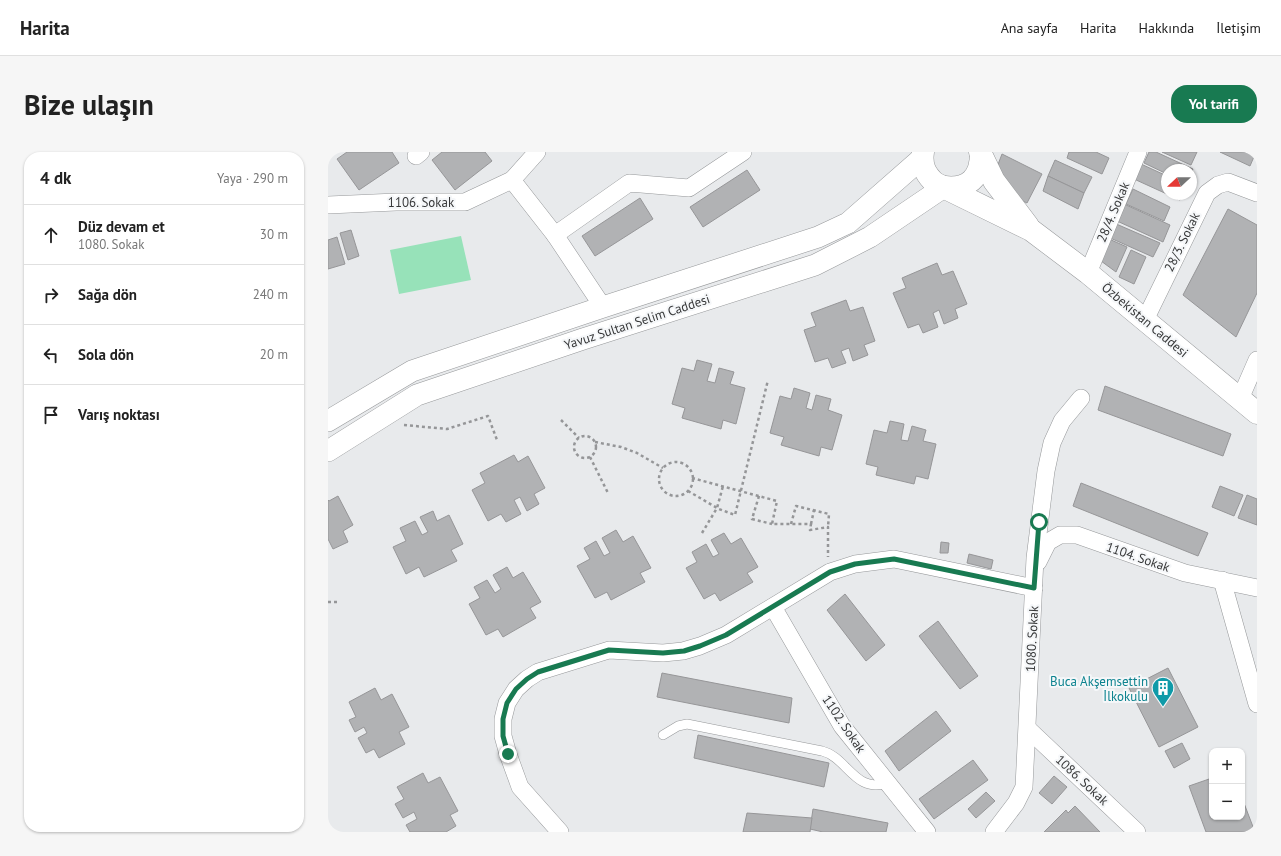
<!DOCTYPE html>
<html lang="tr">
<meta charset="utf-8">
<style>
body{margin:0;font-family:"PT Sans",sans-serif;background:#f6f6f6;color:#222}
.controls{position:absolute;right:12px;bottom:12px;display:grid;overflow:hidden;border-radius:8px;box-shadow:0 1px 3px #0004}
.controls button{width:36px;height:36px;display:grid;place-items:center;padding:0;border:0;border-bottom:1px solid #e0e0e0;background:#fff;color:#222;font:20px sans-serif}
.compass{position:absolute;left:833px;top:12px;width:36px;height:36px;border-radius:50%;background:#fff;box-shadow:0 1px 3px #0004;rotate:248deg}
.stop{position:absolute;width:12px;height:12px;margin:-9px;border:3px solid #187a51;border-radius:50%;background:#fff}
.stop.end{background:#187a51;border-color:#fff;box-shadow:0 1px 4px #0008}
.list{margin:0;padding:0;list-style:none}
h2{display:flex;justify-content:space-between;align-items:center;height:52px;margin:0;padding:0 16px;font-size:17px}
h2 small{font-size:13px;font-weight:400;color:#767676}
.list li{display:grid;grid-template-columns:26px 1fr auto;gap:12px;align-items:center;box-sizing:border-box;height:60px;padding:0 16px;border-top:1px solid #e0e0e0}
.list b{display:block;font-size:15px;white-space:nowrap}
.list p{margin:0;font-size:13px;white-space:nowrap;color:#767676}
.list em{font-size:13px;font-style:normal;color:#767676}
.icon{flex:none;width:22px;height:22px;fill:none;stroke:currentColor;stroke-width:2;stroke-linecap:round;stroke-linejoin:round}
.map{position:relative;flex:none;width:929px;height:680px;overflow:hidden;border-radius:16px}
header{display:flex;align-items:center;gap:24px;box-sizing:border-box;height:56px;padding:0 20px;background:#fff;border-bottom:1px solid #e0e0e0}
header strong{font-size:19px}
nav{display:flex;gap:22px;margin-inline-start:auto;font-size:14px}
.intro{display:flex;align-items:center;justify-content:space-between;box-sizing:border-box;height:96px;padding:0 24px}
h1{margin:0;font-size:28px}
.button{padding:10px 18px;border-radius:16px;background:#187a51;color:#fff;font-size:14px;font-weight:700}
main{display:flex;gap:24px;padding:0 24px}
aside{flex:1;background:#fff;border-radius:16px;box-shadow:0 1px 3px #0004}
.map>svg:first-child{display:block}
.green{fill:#97e2b9}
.building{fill:#b1b2b4;stroke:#969698}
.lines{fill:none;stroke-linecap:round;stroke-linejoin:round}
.service-casing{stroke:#96989a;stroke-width:10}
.minor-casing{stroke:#96989a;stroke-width:18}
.tertiary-casing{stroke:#96989a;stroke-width:22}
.secondary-casing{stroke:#96989a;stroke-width:23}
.path{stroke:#959698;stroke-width:2.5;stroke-dasharray:3 3;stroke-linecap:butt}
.service{stroke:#fff;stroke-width:9}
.minor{stroke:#fff;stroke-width:17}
.tertiary{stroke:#fff;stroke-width:21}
.secondary{stroke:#fff;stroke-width:22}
.route{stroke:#187a51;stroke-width:5}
.labels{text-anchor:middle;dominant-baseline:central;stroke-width:4;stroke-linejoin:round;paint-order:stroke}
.street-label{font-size:13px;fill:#373839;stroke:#f5f7f9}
.culture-label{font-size:13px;fill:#0d838f;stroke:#f5f7f9;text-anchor:end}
</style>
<header>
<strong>Harita</strong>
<nav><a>Ana sayfa</a><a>Harita</a><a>Hakkında</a><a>İletişim</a></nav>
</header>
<div class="intro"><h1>Bize ulaşın</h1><a class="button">Yol tarifi</a></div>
<main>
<aside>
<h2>4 dk<small>Yaya · 290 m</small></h2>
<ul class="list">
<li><svg class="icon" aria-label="ahead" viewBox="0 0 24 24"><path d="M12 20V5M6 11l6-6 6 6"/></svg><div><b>Düz devam et</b><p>1080. Sokak</p></div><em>30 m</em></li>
<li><svg class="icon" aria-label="right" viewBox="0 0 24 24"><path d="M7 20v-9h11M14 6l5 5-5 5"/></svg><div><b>Sağa dön</b></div><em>240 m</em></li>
<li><svg class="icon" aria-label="left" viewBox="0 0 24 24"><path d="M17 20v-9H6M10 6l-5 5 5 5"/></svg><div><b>Sola dön</b></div><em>20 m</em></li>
<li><svg class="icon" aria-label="arrive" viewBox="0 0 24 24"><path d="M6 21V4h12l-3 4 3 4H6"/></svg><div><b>Varış noktası</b></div></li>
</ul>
</aside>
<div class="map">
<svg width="929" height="680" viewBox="0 0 929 680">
<rect width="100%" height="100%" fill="#e8eaec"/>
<!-- green -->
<polygon class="green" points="133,84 143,128 71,142 62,98"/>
<!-- building -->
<g class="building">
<polygon points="19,0 64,0 71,11 31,38 9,7"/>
<polygon points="114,0 157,0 164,9 127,38 104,8"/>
<polygon points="741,0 768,0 781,6 774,22 739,6"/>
<polygon points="821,0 828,0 865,17 863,21 863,18 839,18 839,22 816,11"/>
<polygon points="834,0 869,0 863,13"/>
<polygon points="892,0 928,0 922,14"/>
<polygon points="674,2 714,22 699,51 677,40 666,23"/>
<polygon points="727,8 764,25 756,41 720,24"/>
<polygon points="813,12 839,24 839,42 854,42 852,48 806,27"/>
<polygon points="419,18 432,38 375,75 362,55"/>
<polygon points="720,24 756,41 750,57 715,39"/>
<polygon points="805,37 842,55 836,69 798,52"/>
<polygon points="312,46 325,67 267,104 254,84"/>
<polygon points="796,52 842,73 835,90 789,69"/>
<polygon points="900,57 929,73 929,141 908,185 855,143"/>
<polygon points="786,71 832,91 825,105 780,85"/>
<polygon points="23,78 31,104 20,108 12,81"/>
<polygon points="9,85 17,112 0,117 0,88"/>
<polygon points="781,87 799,95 788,120 773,109"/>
<polygon points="803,98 818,105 806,132 791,125"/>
<polygon points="609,111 614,123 625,119 639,152 627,157 630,166 616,172 611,158 605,161 610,175 595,181 591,172 580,176 565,141 578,136 574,126"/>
<polygon points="518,148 522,159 535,155 547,189 536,193 540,203 525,209 521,196 513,199 518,211 504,216 500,206 487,210 476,178 488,174 483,161"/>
<polygon points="369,208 384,212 379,229 387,231 391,216 406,220 402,232 417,236 408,272 395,268 393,277 354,266 357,256 344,252 354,216 366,219"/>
<polygon points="777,234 903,282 895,304 770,258"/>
<polygon points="466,236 482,241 478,256 484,258 488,243 503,247 500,258 514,263 504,298 493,295 491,304 453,293 456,285 442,281 452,244 463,247"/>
<polygon points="562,269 576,272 573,288 580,289 584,274 598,278 595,289 608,292 600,327 588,324 586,332 548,323 550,315 538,312 546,278 559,281"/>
<polygon points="186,303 190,310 200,304 217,336 206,342 211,352 199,359 192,345 186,348 193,362 178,370 173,362 160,369 144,338 157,331 152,321"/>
<polygon points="753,331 880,381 870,404 745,354"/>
<polygon points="892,334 915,343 906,364 884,355"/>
<polygon points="919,343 929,347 929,373 910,366"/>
<polygon points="10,344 25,373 15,379 20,390 5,397 0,387 0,348 1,349"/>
<polygon points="105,359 109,369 121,363 135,392 123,398 129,409 96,425 91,415 78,422 65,395 78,389 72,376 87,369 94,383 100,380 92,365"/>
<polygon points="288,378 295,390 305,384 323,416 312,421 317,430 283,448 279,440 267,446 249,414 262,407 256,396 268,389 276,404 282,401 274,386"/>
<polygon points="396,381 403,392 413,386 430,415 419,421 425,430 392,449 387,441 376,447 358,416 369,410 364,400 378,392 385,405 391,402 383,388"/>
<polygon points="613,390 621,391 620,401 612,401"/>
<polygon points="641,402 665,408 663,417 639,411"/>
<polygon points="179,415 185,426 195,420 213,450 202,456 208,466 175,485 170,477 158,483 141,452 152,446 146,435 159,428 167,441 173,437 165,423"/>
<polygon points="517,442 557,493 538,509 499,458"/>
<polygon points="610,469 650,524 632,537 591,484"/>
<polygon points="840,516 870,575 831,595 801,536"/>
<polygon points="334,521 464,546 461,571 329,545"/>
<polygon points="47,536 53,548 64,542 81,575 71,580 77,592 51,606 46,597 38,601 30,586 39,581 36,575 27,580 21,568 28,565 21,550"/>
<polygon points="608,559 623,579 571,619 557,599"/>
<polygon points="370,583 501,611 496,635 366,606"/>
<polygon points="854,591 862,607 846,616 837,599"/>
<polygon points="645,608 660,628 606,667 591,647"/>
<polygon points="95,621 100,631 112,625 130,659 122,663 128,674 118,680 82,680 78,673 89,667 86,660 75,666 67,652 76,647 69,635"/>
<polygon points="726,624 739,635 724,652 711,641"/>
<polygon points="884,626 884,665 914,665 914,646 927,680 878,680 861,634"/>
<polygon points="658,640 667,649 648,666 640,657"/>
<polygon points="747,654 772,680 716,680 738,658 740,661"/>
<polygon points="485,657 560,671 558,680 495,680 482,677"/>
<polygon points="419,661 484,666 482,680 415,680"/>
</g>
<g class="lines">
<!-- service casing -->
<g class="service-casing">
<path id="service" d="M335,583L350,574L359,572L494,599C519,605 527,642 559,631"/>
</g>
<!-- minor casing -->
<g class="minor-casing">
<g id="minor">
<polyline points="88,4 93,0"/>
<polyline points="184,28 227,83 275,155"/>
<polyline points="0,53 68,50 137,50 184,28 209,0"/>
<polyline points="227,83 301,31 361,36 415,0"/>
<polyline points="760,121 810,0"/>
<polyline points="817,168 879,41 890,33 900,30 929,41"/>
<polyline points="912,247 929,208"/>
<polyline points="710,410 720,390 732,383 749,383 857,421 929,436"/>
<polyline points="894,428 929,552"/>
<polyline points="445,455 514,574 599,680"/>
<polyline points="700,577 809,680"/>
<polyline points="232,680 192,635 180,602 175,584 175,567 179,551 188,537 199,527 210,520 281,498 335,501 355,499 372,494 398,483 502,420 527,412 566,407 706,436"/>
<polyline points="666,680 688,651 696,635 707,406 718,319 724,291 734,269 753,246"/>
</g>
</g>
<!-- tertiary casing -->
<g class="tertiary-casing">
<g id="tertiary">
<polyline points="0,269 84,219 275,155 490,85 520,71 594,6"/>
<polyline points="0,299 89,243 255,187 487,113 542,85 616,35"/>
</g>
</g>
<!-- secondary casing -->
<g class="secondary-casing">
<g id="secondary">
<path d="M595,0C593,13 597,22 607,31L703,78L760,121L929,261"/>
<polyline points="652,0 666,29 700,74"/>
<path d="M616,35C640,38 653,26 653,1"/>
</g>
</g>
<!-- path -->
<g class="path">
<polyline points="233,268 251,286"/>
<polyline points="76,273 119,277 160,264 169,288"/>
<circle cx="257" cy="295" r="11"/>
<polyline points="267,290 293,295 309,301 335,316"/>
<polyline points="262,305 280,341"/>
<circle cx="348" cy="327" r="17"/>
<polyline points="364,326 449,349 444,372 483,372 482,378 500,375 500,405"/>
<polyline points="360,339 391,357 407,363 440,228"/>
<polyline points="431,344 424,367 444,372"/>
<polyline points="463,372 468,354 501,362 500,375"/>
<polyline points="483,372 486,358"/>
<polyline points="374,381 389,356 395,334"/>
<polyline points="0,450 9,450"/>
</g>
<!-- service -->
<use href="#service" class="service"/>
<!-- minor -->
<use href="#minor" class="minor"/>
<!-- tertiary -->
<use href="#tertiary" class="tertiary"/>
<!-- secondary -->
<use href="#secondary" class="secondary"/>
</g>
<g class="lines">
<!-- route -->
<polyline class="route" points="180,602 175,584 175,567 179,551 188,537 199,527 210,520 281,498 335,501 356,499 372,494 398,483 502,420 527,412 566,407 706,436 711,370"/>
</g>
<!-- icons -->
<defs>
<g id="building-pin" transform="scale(1.15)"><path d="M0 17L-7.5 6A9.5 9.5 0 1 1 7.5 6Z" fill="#0f9aa8" stroke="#f5f7f9"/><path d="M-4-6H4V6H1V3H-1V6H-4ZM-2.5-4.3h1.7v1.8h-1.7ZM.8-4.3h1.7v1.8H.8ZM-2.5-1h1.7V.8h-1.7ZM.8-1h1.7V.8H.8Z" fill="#fff"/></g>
</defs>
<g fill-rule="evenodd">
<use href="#building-pin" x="835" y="536"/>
</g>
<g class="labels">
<!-- street labels -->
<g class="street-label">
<text x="93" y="50">1106. Sokak</text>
<text transform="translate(785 60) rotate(-67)">28/4. Sokak</text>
<text transform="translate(854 90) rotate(-64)">28/3. Sokak</text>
<text transform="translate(817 168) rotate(40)">Özbekistan Caddesi</text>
<text transform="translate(309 170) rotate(-18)">Yavuz Sultan Selim Caddesi</text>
<text transform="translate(810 405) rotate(19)">1104. Sokak</text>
<text transform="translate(704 487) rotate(-87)">1080. Sokak</text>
<text transform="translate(516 572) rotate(56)">1102. Sokak</text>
<text transform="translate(754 628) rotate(43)">1086. Sokak</text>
</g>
<!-- culture labels -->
<g class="culture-label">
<text x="820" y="529">Buca Akşemsettin<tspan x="820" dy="15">İlkokulu</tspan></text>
</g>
</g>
</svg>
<div class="controls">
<button>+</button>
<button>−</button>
</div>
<svg class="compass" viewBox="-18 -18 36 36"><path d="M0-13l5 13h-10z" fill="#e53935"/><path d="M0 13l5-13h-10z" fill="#767676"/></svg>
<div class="stop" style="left:711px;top:370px"></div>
<div class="stop end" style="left:180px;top:602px"></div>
</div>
</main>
